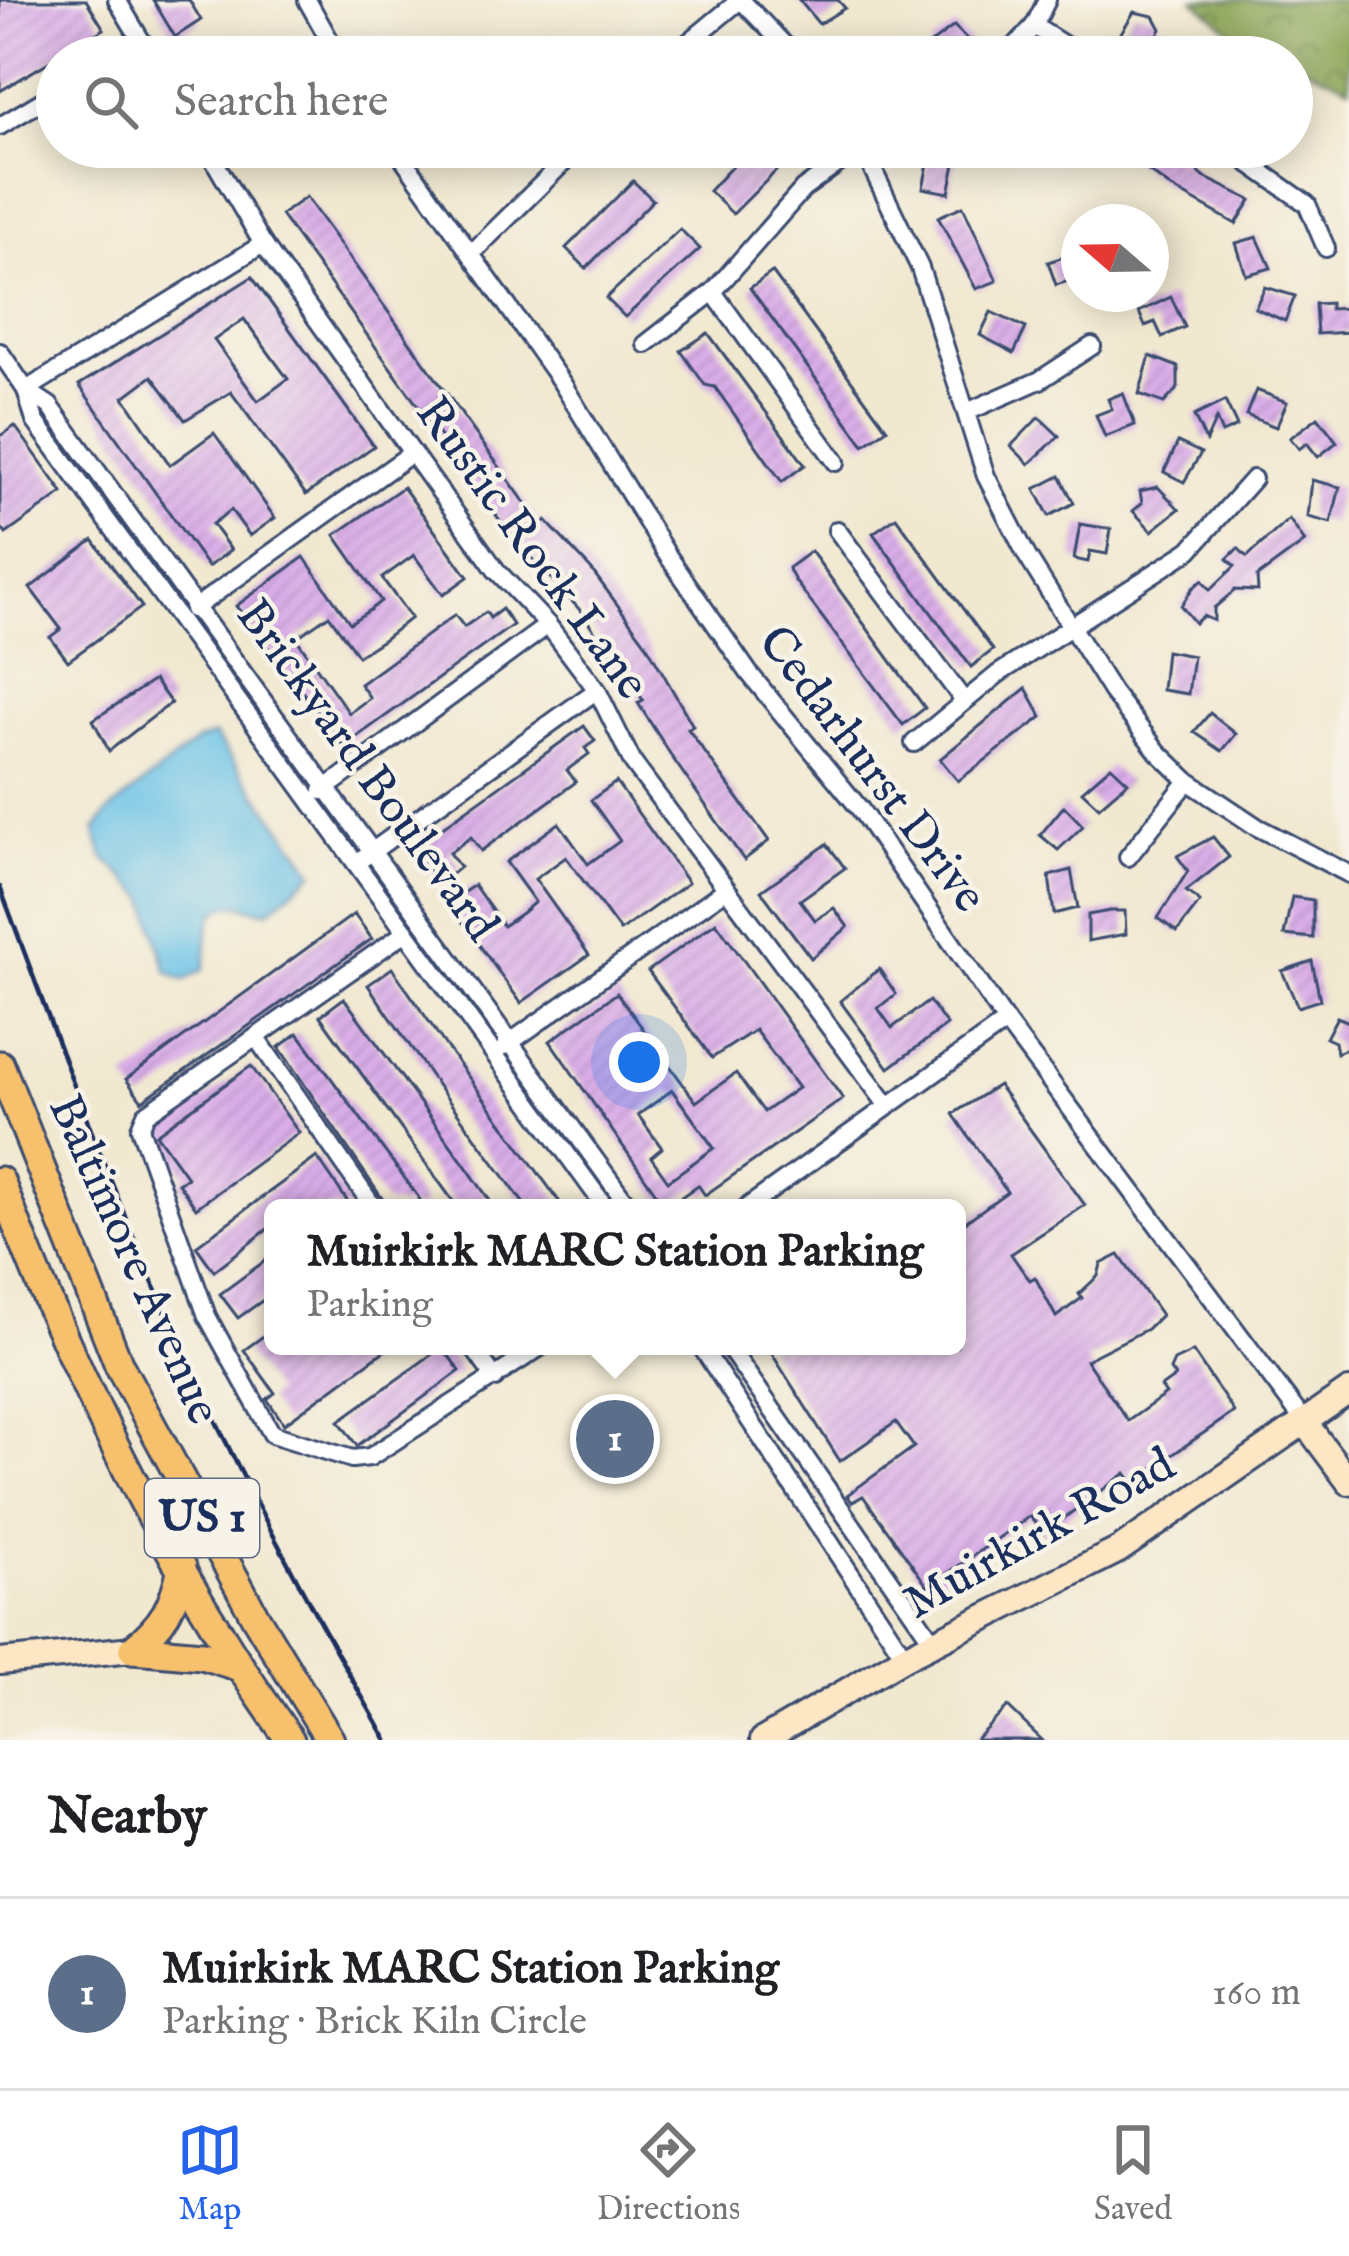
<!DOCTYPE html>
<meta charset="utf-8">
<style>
body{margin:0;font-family:"IM FELL English",serif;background:#f6f6f6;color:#202124}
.compass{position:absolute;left:1061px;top:204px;width:108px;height:108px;border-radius:50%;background:#fff;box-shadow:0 6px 30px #0003;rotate:290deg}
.you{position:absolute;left:639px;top:1062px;width:42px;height:42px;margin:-30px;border:9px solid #fff;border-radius:50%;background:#1a73e8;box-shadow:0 0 0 18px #1a73e833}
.badge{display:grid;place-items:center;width:78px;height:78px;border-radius:50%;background:#2563eb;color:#fff;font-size:39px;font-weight:700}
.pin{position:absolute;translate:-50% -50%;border:6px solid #fff;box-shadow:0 3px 12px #0006}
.popup{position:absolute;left:264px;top:1199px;width:702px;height:156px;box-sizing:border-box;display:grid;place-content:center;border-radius:18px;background:#fff;filter:drop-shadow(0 3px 9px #0005);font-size:39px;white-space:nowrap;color:#757577}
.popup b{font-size:45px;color:#202124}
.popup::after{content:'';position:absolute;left:50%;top:100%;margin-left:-24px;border:24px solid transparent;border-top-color:#fff}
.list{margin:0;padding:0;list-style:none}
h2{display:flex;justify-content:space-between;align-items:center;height:156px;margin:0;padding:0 48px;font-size:51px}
h2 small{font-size:39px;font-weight:400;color:#757577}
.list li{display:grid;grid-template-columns:78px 1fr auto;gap:36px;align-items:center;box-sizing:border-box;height:192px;padding:0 48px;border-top:3px solid #e0e0e0}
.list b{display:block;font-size:45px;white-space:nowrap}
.list p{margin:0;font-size:39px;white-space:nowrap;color:#757577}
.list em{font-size:39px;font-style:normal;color:#757577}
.icon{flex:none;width:66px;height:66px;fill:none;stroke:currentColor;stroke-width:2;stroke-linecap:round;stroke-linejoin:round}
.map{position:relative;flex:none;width:1349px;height:1740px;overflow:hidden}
.search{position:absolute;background:#fff;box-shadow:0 6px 30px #0003;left:36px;right:36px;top:36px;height:132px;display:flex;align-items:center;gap:30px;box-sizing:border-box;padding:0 42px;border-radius:66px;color:#757577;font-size:45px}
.sheet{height:348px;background:#fff}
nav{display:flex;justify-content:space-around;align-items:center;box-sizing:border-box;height:168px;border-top:3px solid #e0e0e0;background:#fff;font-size:33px;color:#757577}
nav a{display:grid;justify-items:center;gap:6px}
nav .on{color:#2563eb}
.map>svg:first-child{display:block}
.forest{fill:url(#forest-crowns);stroke:#546a5b;stroke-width:3}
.water{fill:#6ac2e7;stroke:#4278a2;stroke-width:3}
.building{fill:url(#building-hatch);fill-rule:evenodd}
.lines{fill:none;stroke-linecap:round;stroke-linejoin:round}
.street-casing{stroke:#3b4b6f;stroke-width:22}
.secondary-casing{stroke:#3b4b6f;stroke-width:30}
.primary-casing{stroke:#3b4b6f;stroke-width:33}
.street{stroke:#fff;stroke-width:16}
.secondary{stroke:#fce6c4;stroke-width:24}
.primary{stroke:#f7c06c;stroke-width:27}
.rail{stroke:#1b2f5e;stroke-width:4.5}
.labels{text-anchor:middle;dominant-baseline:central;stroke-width:9;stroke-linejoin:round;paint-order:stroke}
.shield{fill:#f7f3e8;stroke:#5d6a87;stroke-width:3}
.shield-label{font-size:45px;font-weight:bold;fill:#1b2f5e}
.street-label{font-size:48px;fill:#1b2f5e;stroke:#f7f3e8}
</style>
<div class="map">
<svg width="1349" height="1740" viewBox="0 0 1349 1740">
<defs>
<pattern id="forest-crowns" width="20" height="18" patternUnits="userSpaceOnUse" patternTransform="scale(3)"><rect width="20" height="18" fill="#8da658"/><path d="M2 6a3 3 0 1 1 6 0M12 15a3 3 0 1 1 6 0" fill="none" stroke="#72884c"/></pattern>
<pattern id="building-hatch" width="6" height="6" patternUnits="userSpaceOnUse" patternTransform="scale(3)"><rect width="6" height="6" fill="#daade8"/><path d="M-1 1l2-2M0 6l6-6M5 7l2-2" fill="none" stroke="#ba95c9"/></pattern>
</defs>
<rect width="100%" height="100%" fill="#f7f3e8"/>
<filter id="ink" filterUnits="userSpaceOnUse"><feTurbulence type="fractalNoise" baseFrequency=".00833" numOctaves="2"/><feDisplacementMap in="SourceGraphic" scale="24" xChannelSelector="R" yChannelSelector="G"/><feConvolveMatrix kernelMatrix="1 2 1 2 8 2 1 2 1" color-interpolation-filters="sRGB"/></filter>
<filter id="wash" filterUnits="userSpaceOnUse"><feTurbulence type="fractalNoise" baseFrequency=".004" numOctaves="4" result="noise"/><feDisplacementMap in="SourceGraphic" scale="48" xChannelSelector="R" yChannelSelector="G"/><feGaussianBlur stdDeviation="2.7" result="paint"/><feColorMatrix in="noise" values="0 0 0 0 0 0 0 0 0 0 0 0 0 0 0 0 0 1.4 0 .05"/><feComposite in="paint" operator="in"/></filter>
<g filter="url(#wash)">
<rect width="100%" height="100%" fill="#f1e8d0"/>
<!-- forest -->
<polygon class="forest" points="1194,0 1349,0 1349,87 1237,36"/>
<!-- water -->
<path class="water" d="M214,735L314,872L268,911C257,911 248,906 237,905C197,905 212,949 203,970L184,980L167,971L146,898L103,857L95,831L109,811L197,741Z"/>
<g id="blocks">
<!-- building -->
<g class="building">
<polygon points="0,0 86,0 104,29 0,91"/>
<polygon points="153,0 189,0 201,20 175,37"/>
<polygon points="799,0 838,0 845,8 819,24"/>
<polygon points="1134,12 1154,16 1161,29 1157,36 1191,57 1160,57 1134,40 1128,49 1116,41"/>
<polygon points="954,26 972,44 955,57 939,57 930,44"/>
<polygon points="750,147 800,147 733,214 709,191"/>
<polygon points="1116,147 1157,147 1178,160 1180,155 1204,177 1251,200 1236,224 1170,187"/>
<polygon points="930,154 956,159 949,193 923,188"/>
<polygon points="633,181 653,200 586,268 566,248"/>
<polygon points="306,197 541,525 546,521 591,569 645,642 693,726 688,729 769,841 744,860 674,760 638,703 643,700 579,609 509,533 281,215"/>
<polygon points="963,206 997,281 976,289 938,217"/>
<polygon points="680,229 700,249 625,317 606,298"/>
<polygon points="1257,237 1271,268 1246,275 1236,243"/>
<polygon points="1079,252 1079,278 1056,285 1048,262"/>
<polygon points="772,272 887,429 864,445 750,288"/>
<path d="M252,277L374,446L306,495L231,392L185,420L152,376L124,397L170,465L214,433L275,518L250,536L231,510L212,524L231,550L208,567L79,385ZM244,319L288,379L258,401L214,340Z"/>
<polygon points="1265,287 1295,296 1285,321 1255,308"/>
<polygon points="1171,297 1185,327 1162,337 1155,322 1145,326 1139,312"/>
<polygon points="1330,303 1330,309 1349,308 1349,332 1317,334 1315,304"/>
<polygon points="991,312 1026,328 1014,353 980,335"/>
<polygon points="708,333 805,465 782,482 715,387 705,385 681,351"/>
<polygon points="1150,356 1178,367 1178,388 1164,403 1139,394"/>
<polygon points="1256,390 1287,402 1276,427 1246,415"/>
<polygon points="1123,393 1135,425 1105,437 1096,415 1112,409 1108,399"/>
<polygon points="1225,401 1237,426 1222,433 1216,419 1206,441 1194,416"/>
<polygon points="1039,417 1059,436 1029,464 1011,446"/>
<polygon points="1318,417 1337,442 1318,457 1307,443 1299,449 1290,438"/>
<polygon points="15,426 63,493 6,534 0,526 0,436"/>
<polygon points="1178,442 1201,453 1184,482 1164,472"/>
<polygon points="1060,476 1074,503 1049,516 1035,489"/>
<polygon points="1312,480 1340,487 1331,523 1308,517"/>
<polygon points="403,487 468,577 443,595 414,555 382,578 411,618 384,639 358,656 329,615 296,638 349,713 370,698 360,684 455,615 464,627 486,612 490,618 502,609 513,625 344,746 236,606 304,557 350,623 371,609 381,601 335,535"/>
<polygon points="1158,487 1179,509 1152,531 1133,511 1142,503 1140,491"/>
<polygon points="896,517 993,650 971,667 873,533"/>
<polygon points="1289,519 1305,542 1257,577 1258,591 1235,590 1214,608 1214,621 1203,616 1195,623 1181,606 1192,589 1202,580 1210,590 1235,566 1227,559 1238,548 1247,557"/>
<polygon points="1080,524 1111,529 1107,554 1090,551 1088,562 1074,559"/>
<polygon points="93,540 142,607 68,661 50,637 61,629 30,588"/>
<polygon points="811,551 925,708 903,725 795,581 788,568"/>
<polygon points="1166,651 1193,656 1188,694 1162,690"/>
<polygon points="154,680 171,703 109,751 93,720"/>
<polygon points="1026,688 1042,717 958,781 940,759"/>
<polygon points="1210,713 1236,734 1222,751 1194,732"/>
<polygon points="584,726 595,741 585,748 589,754 567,770 576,782 481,851 471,837 449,853 460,867 439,884 413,848"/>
<polygon points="1111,766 1128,782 1099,807 1082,791"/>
<polygon points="616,782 688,883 620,931 566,857 535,879 589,955 521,1003 449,903 474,885 503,926 522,913 535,902 506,862 559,823 588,864 620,841 591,800"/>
<polygon points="1064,806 1083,826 1058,850 1040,835"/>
<polygon points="1213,837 1229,857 1186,891 1200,902 1177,932 1158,918 1188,871 1177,856"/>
<polygon points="827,844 845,868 800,900 815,920 834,908 848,927 811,958 761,891"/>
<polygon points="1071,870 1078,908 1054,914 1049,876"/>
<polygon points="1292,897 1313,900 1313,938 1284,935"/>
<polygon points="1110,911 1125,911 1126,934 1088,941 1088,915"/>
<polygon points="354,914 372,939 142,1101 126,1079"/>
<path d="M716,922L843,1099L705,1195L698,1185L666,1208L550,1041L617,993L696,1102L736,1073L764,1112L798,1088L755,1030L712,1058L648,971ZM672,1090L714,1148L668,1181L651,1157L662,1148L638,1115Z"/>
<polygon points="1312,961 1320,1000 1298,1007 1282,971"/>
<polygon points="392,968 448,1049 564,1208 527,1208 435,1082 368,985"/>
<polygon points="879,969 896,994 878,1008 892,1028 929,1001 947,1025 889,1068 840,1001"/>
<polygon points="344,998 465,1165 495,1208 458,1208 445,1190 320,1016"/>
<polygon points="1337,1017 1349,1022 1349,1048 1337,1053 1335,1042 1326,1038"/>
<polygon points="298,1033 419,1198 424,1208 386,1204 279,1047"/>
<polygon points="251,1066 299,1133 196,1208 178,1183 187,1177 156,1134"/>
<polygon points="998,1085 1085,1205 1011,1254 1025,1274 1030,1280 1035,1277 1056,1317 1082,1298 1079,1294 1098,1276 1101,1264 1119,1255 1161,1315 1147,1329 1086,1360 1128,1421 1166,1394 1161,1387 1175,1377 1170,1370 1174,1361 1193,1352 1234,1412 1133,1482 1126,1473 1043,1533 1030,1516 928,1587 863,1496 852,1502 847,1495 914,1447 896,1422 840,1461 767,1346 957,1346 957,1228 1007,1192 953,1114"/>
<polygon points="317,1157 352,1208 273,1208 273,1225 214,1271 196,1246"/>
<polygon points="273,1255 273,1293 238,1318 220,1294"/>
<polygon points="273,1329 273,1346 391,1346 284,1424 267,1399 275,1393 244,1350"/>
<polygon points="442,1347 460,1371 357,1446 339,1421"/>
<polygon points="1008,1707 1042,1740 975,1740"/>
</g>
</g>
</g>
<g filter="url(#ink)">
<use href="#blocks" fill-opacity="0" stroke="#3b4b6f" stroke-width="3"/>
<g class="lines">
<!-- street casing -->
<g class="street-casing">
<g id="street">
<polyline points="117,0 151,57"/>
<polyline points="307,0 339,57"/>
<polyline points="741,0 796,57"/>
<polyline points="1034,26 1083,57"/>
<polyline points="115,57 142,42"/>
<polyline points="671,57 740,0"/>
<polyline points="1005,57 1034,26 1047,0"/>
<polyline points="0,126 57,92"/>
<polyline points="206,147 263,244 496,570 548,625 597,690 633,763 888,1106"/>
<polyline points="395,147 562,383 666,553 749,673 860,809 1006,1022 1306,1424"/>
<polyline points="862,147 920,268 986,476 1027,556 1112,692 1158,752 1188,781 1257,827 1349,874"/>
<polyline points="1226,147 1307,204 1326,248"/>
<polyline points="473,252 579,147"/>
<polyline points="713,292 836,462"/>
<polyline points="646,344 713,292 803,189 861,147"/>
<polyline points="0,352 26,390 35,421 606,1208"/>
<polyline points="26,390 50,406 630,1208"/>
<polyline points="26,390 263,244"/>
<polyline points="969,411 1040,380 1092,346"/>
<polyline points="837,530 964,701"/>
<polyline points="193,609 412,453"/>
<polyline points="914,743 998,674 1190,550 1253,479"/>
<polyline points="322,791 548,625"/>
<polyline points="1128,857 1188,781"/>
<polyline points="356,863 597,690"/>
<polyline points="406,932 146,1114 140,1128 207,1316 272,1434 352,1459 370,1457 542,1346"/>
<polyline points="258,1040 374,1208"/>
<polyline points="505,1046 725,890"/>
<polyline points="746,1208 1006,1022"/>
<polyline points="472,1346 495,1378"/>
<polyline points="701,1346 905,1657"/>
<polyline points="728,1346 934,1643"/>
</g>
</g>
<!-- secondary casing -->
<g class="secondary-casing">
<g id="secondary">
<polyline points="1306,1424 1349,1482"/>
<polyline points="0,1662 133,1649"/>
<polyline points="763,1740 905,1657 1119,1550 1349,1391"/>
</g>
</g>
<!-- primary casing -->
<g class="primary-casing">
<g id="primary">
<polyline points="0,1065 119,1365 256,1618 330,1740"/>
<path d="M0,1181C74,1378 168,1568 290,1740"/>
<polyline points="133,1649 202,1655 237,1666"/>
<path d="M133,1649C163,1625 174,1606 182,1567"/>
</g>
</g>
<!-- street -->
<use href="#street" class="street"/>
<!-- secondary -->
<use href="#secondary" class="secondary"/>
<!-- primary -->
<use href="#primary" class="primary"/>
<!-- rail -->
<path class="rail" d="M0,887C51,1023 100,1161 158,1295C224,1448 303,1596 387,1740"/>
</g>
</g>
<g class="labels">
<!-- shield labels -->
<rect class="shield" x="145" y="1479" width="114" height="78" rx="9"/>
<g class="shield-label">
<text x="202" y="1518">US 1</text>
</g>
<!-- street labels -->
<g class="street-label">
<text transform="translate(531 549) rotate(54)">Rustic Rock Lane</text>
<text transform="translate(871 770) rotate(53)">Cedarhurst Drive</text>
<text transform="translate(366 771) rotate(54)">Brickyard Boulevard</text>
<text transform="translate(133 1260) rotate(66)">Baltimore Avenue</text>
<text transform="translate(1040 1535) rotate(-29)">Muirkirk Road</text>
</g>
</g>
</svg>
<svg class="compass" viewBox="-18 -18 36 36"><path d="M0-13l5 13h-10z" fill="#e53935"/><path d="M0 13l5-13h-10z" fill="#757577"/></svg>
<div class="you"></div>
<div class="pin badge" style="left:615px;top:1439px;background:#5c6f8a">1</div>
<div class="popup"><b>Muirkirk MARC Station Parking</b>Parking</div>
<div class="search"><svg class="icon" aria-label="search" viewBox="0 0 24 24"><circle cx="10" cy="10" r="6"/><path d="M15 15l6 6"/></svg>Search here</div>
</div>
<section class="sheet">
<h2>Nearby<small></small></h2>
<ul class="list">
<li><span class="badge" style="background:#5c6f8a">1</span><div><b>Muirkirk MARC Station Parking</b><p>Parking · Brick Kiln Circle</p></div><em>160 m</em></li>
</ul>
</section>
<nav>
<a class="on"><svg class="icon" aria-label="map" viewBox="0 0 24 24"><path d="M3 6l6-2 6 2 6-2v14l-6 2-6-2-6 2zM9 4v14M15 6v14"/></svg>Map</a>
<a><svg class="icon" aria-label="directions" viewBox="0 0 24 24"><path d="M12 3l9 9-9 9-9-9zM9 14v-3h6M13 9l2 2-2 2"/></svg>Directions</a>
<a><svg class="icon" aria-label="saved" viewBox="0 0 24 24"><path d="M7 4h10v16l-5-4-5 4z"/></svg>Saved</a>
</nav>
